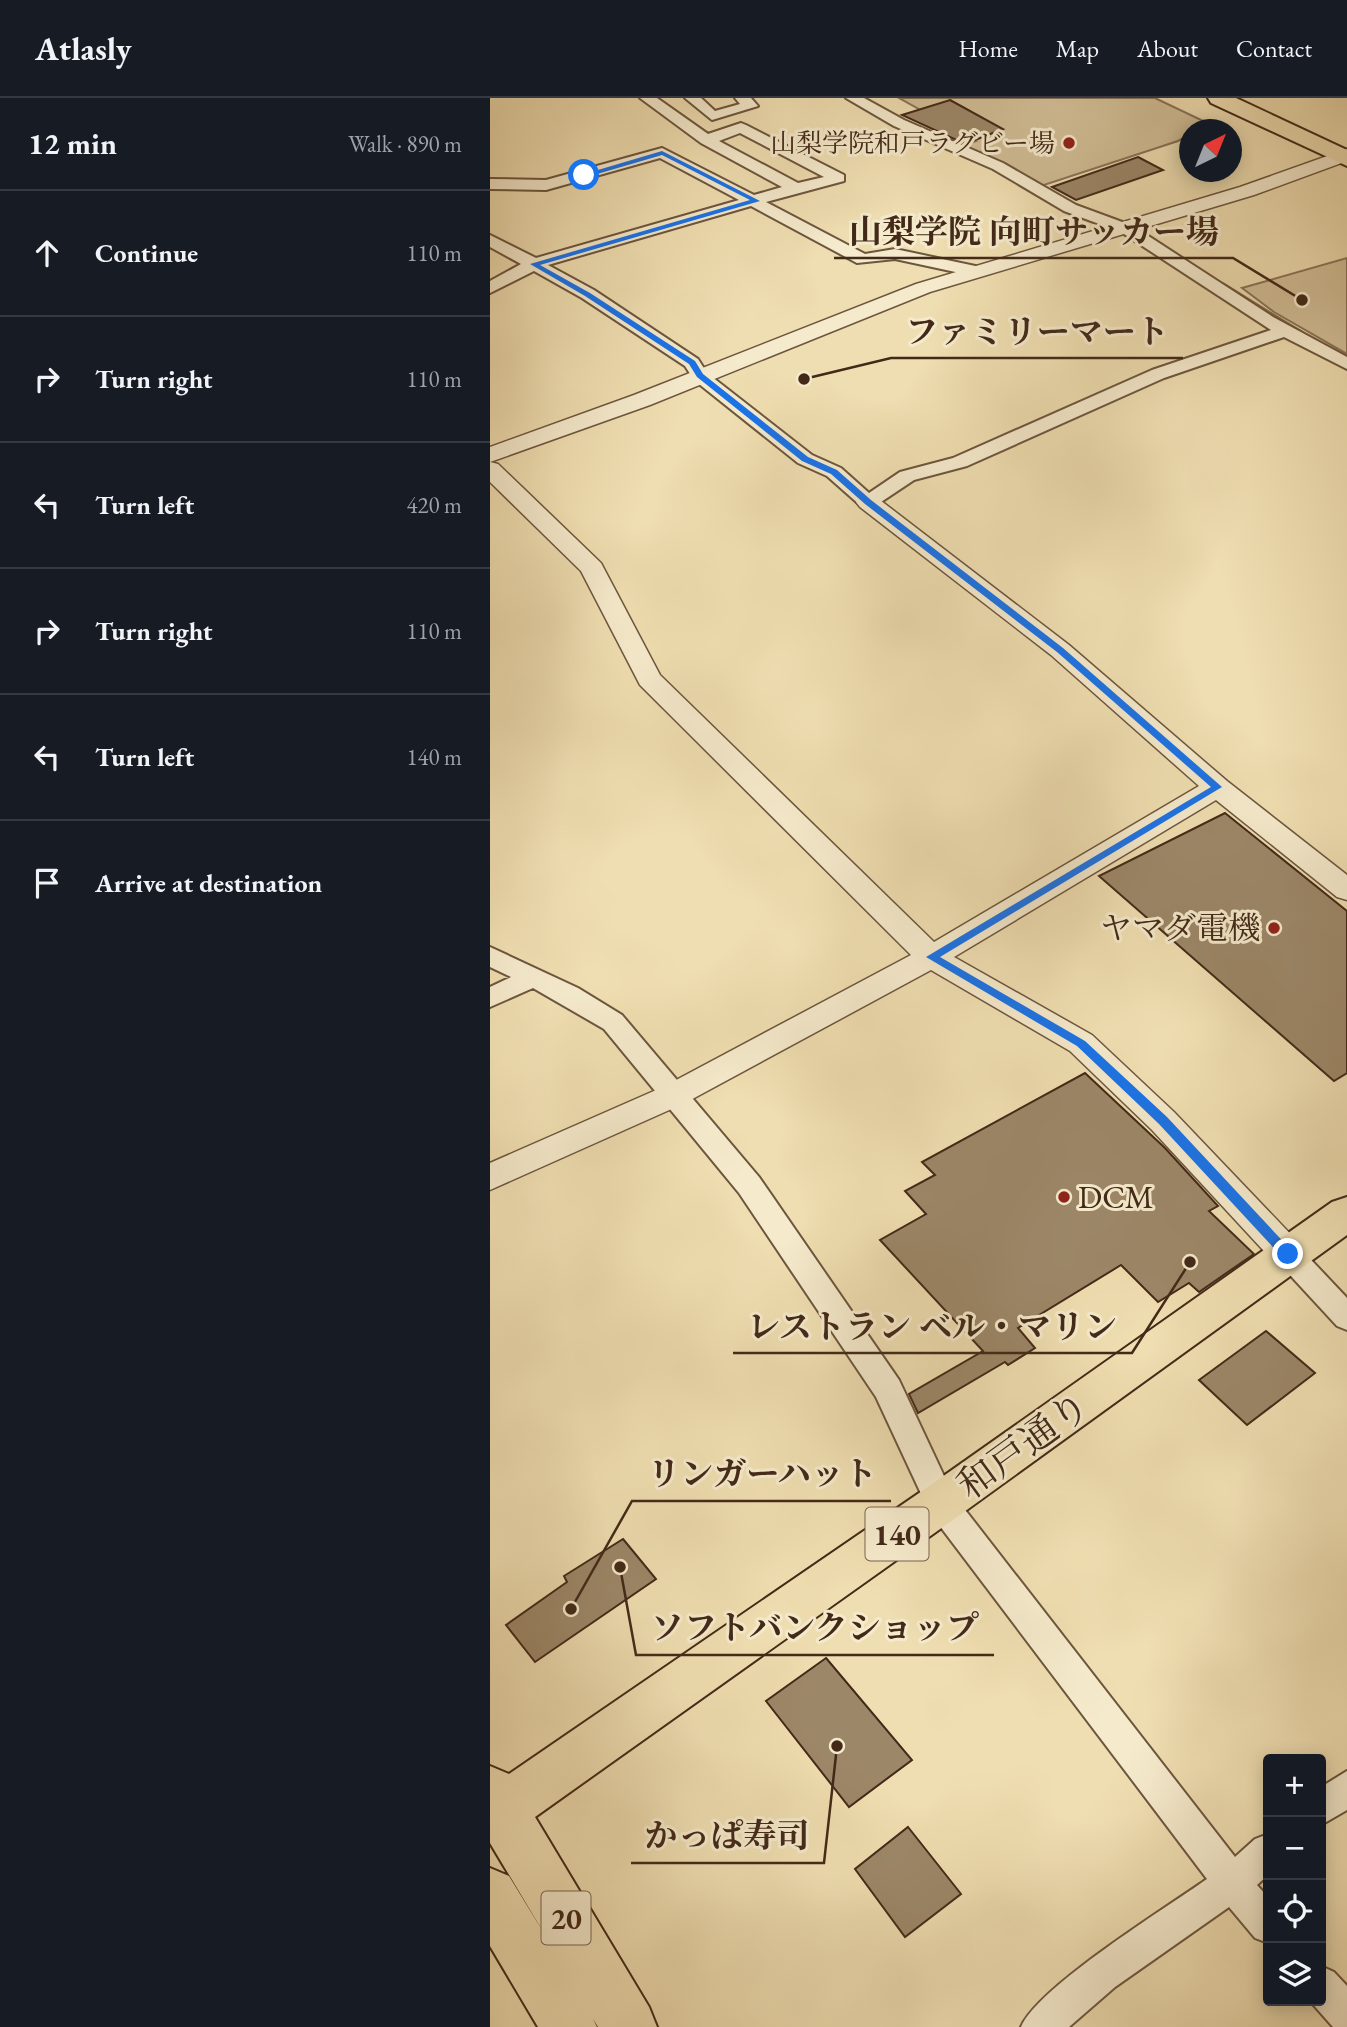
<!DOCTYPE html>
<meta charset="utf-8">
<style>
body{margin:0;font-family:"EB Garamond","Noto Serif JP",serif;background:#242831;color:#f1f3f6}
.controls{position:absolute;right:21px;bottom:21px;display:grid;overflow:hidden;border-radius:7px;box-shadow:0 4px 18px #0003}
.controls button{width:63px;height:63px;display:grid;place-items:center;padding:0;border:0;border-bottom:2px solid #363941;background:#171b24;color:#f1f3f6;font:35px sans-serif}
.compass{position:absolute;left:689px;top:21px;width:63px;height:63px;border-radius:50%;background:#171b24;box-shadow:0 4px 18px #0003;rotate:43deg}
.stop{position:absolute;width:21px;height:21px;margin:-16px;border:5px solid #1a73e8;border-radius:50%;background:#fff}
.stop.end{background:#1a73e8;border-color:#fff;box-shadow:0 2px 7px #0008}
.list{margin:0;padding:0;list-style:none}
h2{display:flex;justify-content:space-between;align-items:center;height:91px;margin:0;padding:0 28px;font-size:30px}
h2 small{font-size:23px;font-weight:400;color:#9ea1a6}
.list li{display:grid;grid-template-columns:46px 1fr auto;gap:21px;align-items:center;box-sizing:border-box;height:126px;padding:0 28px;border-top:2px solid #363941}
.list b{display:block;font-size:26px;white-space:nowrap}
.list em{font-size:23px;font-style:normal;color:#9ea1a6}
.icon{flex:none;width:38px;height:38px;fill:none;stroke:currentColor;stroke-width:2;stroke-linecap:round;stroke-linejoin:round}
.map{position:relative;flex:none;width:857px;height:1929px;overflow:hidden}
header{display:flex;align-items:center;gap:42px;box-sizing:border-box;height:98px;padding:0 35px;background:#171b24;border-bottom:2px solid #363941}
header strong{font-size:33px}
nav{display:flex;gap:38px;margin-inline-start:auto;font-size:24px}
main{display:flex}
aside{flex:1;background:#171b24}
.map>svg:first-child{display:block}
.green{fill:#d2bf97;stroke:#8a7458;stroke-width:2}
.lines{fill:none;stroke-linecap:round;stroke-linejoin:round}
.stream{stroke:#867055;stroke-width:5}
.building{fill:#9c8768;stroke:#422918;stroke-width:2}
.minor-casing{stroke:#6d563e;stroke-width:4}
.tertiary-casing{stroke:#6d563e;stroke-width:3}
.trunk-casing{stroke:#422918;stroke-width:4}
.minor{fill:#f5eacc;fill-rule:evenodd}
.tertiary{fill:#f5eacc;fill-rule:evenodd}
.trunk{fill:#efdeb1;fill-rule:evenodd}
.route{fill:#1a73e8}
.poi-dot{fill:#8f2418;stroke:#f5eacc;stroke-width:2.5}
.labels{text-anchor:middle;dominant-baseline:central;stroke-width:6;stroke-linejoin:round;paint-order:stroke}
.far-poi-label{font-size:26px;fill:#422918;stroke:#f5eacc;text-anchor:end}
.shield{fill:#f5eacc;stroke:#78634e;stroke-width:2}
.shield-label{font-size:30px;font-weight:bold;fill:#422918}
.poi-label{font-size:32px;fill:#422918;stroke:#f5eacc;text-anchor:end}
.near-street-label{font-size:38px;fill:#422918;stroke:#f5eacc}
.leader{fill:none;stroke:#422918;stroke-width:2.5}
.callout-dot{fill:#422918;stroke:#f5eacc;stroke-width:2.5}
.callout-label{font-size:33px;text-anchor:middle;font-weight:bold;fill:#422918;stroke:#f5eacc;stroke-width:6;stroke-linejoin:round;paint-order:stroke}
</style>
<header>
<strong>Atlasly</strong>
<nav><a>Home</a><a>Map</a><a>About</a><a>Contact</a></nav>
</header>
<main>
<aside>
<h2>12 min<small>Walk · 890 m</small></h2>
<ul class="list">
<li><svg class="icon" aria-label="ahead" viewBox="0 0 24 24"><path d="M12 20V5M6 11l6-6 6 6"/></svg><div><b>Continue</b></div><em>110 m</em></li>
<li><svg class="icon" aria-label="right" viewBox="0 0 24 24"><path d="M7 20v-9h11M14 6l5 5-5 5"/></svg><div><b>Turn right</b></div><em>110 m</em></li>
<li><svg class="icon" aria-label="left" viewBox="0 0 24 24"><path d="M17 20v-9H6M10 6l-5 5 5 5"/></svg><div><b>Turn left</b></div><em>420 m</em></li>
<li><svg class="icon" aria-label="right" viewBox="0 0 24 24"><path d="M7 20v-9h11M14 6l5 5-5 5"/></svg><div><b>Turn right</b></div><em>110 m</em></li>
<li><svg class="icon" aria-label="left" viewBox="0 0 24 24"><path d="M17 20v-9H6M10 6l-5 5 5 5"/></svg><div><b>Turn left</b></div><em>140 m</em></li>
<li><svg class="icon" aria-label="arrive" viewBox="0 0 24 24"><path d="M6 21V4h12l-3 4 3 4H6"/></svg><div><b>Arrive at destination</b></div></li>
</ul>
</aside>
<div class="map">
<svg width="857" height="1929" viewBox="0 0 857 1929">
<rect width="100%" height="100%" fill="#efdeb1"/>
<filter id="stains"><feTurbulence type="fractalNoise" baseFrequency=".00286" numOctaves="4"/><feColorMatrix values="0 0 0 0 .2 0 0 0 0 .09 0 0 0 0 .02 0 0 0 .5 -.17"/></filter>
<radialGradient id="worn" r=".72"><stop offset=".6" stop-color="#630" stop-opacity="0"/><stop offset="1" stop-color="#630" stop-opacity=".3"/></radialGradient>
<!-- green -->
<g class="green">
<polygon points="409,0 665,0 730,31 699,32 699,37 688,43 551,88 507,63 472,48 486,43"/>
<polygon points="857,160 857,256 784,214 752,190"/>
</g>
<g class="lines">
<!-- stream -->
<polyline class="stream" points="733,187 811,235"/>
</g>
<!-- building -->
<g class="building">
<polygon points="460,2 513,31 475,46 412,17"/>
<polygon points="648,59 673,72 586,102 562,89"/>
<polygon points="735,715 857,813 857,975 844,983 609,778"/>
<polygon points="595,975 675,1050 728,1108 719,1113 764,1156 709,1194 699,1185 668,1204 631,1167 528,1230 545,1250 518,1267 515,1264 428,1315 419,1296 493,1253 390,1142 436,1116 415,1093 445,1077 432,1064"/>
<polygon points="776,1233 825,1275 757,1327 709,1282"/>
<polygon points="133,1441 166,1481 45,1564 16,1527 77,1484 74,1478"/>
<polygon points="336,1560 422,1662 359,1709 276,1603"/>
<polygon points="418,1729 471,1796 415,1839 365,1771"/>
</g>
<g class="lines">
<!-- minor casing -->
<g class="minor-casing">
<g id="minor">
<path d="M150,0H167L218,36L251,25L256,27L354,77V83L276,104L375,156L405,151L490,169L492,173L484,178L405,161L367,165L261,108L58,167L104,192L208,261L217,275L322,357L351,370L379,395L410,374L463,360L662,272L781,232L631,134L574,113L503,71L404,28L356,0H374L414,22L513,65L586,107L643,128L783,219L857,259V271L794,239L674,280L477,368L424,382L385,408H371L337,378L308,365L204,282L195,268L92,200L44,173L0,195V183L31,166L0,149V137L46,160L249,102L170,60L56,92L0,91V81L56,82L172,50L264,97L292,89L211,45ZM250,35L334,79L308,85L229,43Z"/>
<polygon points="195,0 211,0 225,13 250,6 245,0 261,0 268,8 222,22"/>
<path d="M0,849L88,890L132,917L269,1079L409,1282L462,1395L745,1759L765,1741L778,1736V1777L767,1787L778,1799V1845L765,1840L739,1809L625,1889L579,1929H531C548,1889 676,1810 717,1781L440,1415L386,1299L249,1095L114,931L43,890L0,909V889L21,879L0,869Z"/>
<polygon points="798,1145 808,1148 857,1200 857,1232 847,1228 788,1164 784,1156 788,1148"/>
<polygon points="857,1673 857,1712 831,1727 831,1689"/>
<polygon points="831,1868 844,1874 857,1888 857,1929 843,1929 820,1903 831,1903"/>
</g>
</g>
<!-- tertiary casing -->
<g class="tertiary-casing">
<g id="tertiary">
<polygon points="857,51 857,63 764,97 440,194 160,307 0,364 0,349 144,297 426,186 750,89"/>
<polygon points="0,364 8,366 111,465 170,577 444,844 709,688 561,557 370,409 366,404 370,399 386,399 579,547 737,683 857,777 857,802 847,799 726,702 464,859 602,937 684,1014 810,1146 815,1156 810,1166 798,1170 786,1166 662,1032 580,953 441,872 195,1005 0,1092 0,1065 173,989 421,857 150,587 91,473 0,384"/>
</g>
</g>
<!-- trunk casing -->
<g class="trunk-casing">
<g id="trunk">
<polygon points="718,0 746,0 857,52 857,68 721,5"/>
<polygon points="857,1099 857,1137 467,1419 45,1719 159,1909 167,1929 108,1929 103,1921 107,1929 48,1929 0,1848 0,1770 19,1778 61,1847 0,1745 0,1668 19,1676 435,1391 842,1104"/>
</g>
</g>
<!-- minor -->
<use href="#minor" class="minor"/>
<!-- tertiary -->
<use href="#tertiary" class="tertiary"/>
<!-- trunk -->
<use href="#trunk" class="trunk"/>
</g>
<!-- route -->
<polygon class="route" points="172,53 270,103 50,167 100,195 205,263 213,276 318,359 347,372 381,402 573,550 732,689 450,859 595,943 677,1019 802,1153 802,1160 793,1160 669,1026 587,948 436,859 721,689 567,554 375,406 341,376 312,363 207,279 199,266 95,198 40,166 260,102 172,57 97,79 91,77"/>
<!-- markers -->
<g class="poi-dot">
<circle cx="579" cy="45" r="7"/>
<circle cx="784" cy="830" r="7"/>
<circle cx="574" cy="1099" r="7"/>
</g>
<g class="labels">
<!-- far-poi labels -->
<g class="far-poi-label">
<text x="565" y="45">山梨学院和戸ラグビー場</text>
</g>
<!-- shield labels -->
<g class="shield">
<rect x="375.5" y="1409.5" width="63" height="53" rx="5"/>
<rect x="51.5" y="1793.5" width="49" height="53" rx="5"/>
</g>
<g class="shield-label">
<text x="407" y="1436">140</text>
<text x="76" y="1820">20</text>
</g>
<!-- poi labels -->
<g class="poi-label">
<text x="770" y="830">ヤマダ電機</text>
<text x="588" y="1099" text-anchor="start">DCM</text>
</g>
<!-- near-street labels -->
<g class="near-street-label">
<text transform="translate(533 1347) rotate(-36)">和戸通り</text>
</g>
</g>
<!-- callouts -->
<path class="leader" d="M812 202L743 160H344M314 281L401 260H693M700 1164L642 1255H243M81 1511L142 1403H401M130 1469L146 1557H504M347 1648L334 1765H141"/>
<g class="callout-dot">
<circle cx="812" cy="202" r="7"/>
<circle cx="314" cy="281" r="7"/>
<circle cx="700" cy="1164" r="7"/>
<circle cx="81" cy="1511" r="7"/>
<circle cx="130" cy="1469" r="7"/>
<circle cx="347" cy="1648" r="7"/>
</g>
<g class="callout-label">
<text x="544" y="145">山梨学院 向町サッカー場</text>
<text x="547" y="245">ファミリーマート</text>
<text x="442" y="1240">レストラン ベル・マリン</text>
<text x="272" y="1387">リンガーハット</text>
<text x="325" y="1541">ソフトバンクショップ</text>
<text x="237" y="1749">かっぱ寿司</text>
</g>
<rect width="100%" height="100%" filter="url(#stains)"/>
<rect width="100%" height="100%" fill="url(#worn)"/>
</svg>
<div class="controls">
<button>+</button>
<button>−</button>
<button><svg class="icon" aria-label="locate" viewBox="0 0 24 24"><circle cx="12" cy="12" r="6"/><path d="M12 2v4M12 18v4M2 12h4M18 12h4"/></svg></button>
<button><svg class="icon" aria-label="layers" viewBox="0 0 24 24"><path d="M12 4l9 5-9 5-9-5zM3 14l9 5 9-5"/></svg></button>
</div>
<svg class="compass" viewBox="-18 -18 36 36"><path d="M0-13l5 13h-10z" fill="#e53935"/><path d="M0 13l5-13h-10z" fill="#9ea1a6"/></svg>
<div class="stop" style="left:94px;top:77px"></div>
<div class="stop end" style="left:798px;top:1156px"></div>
</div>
</main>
